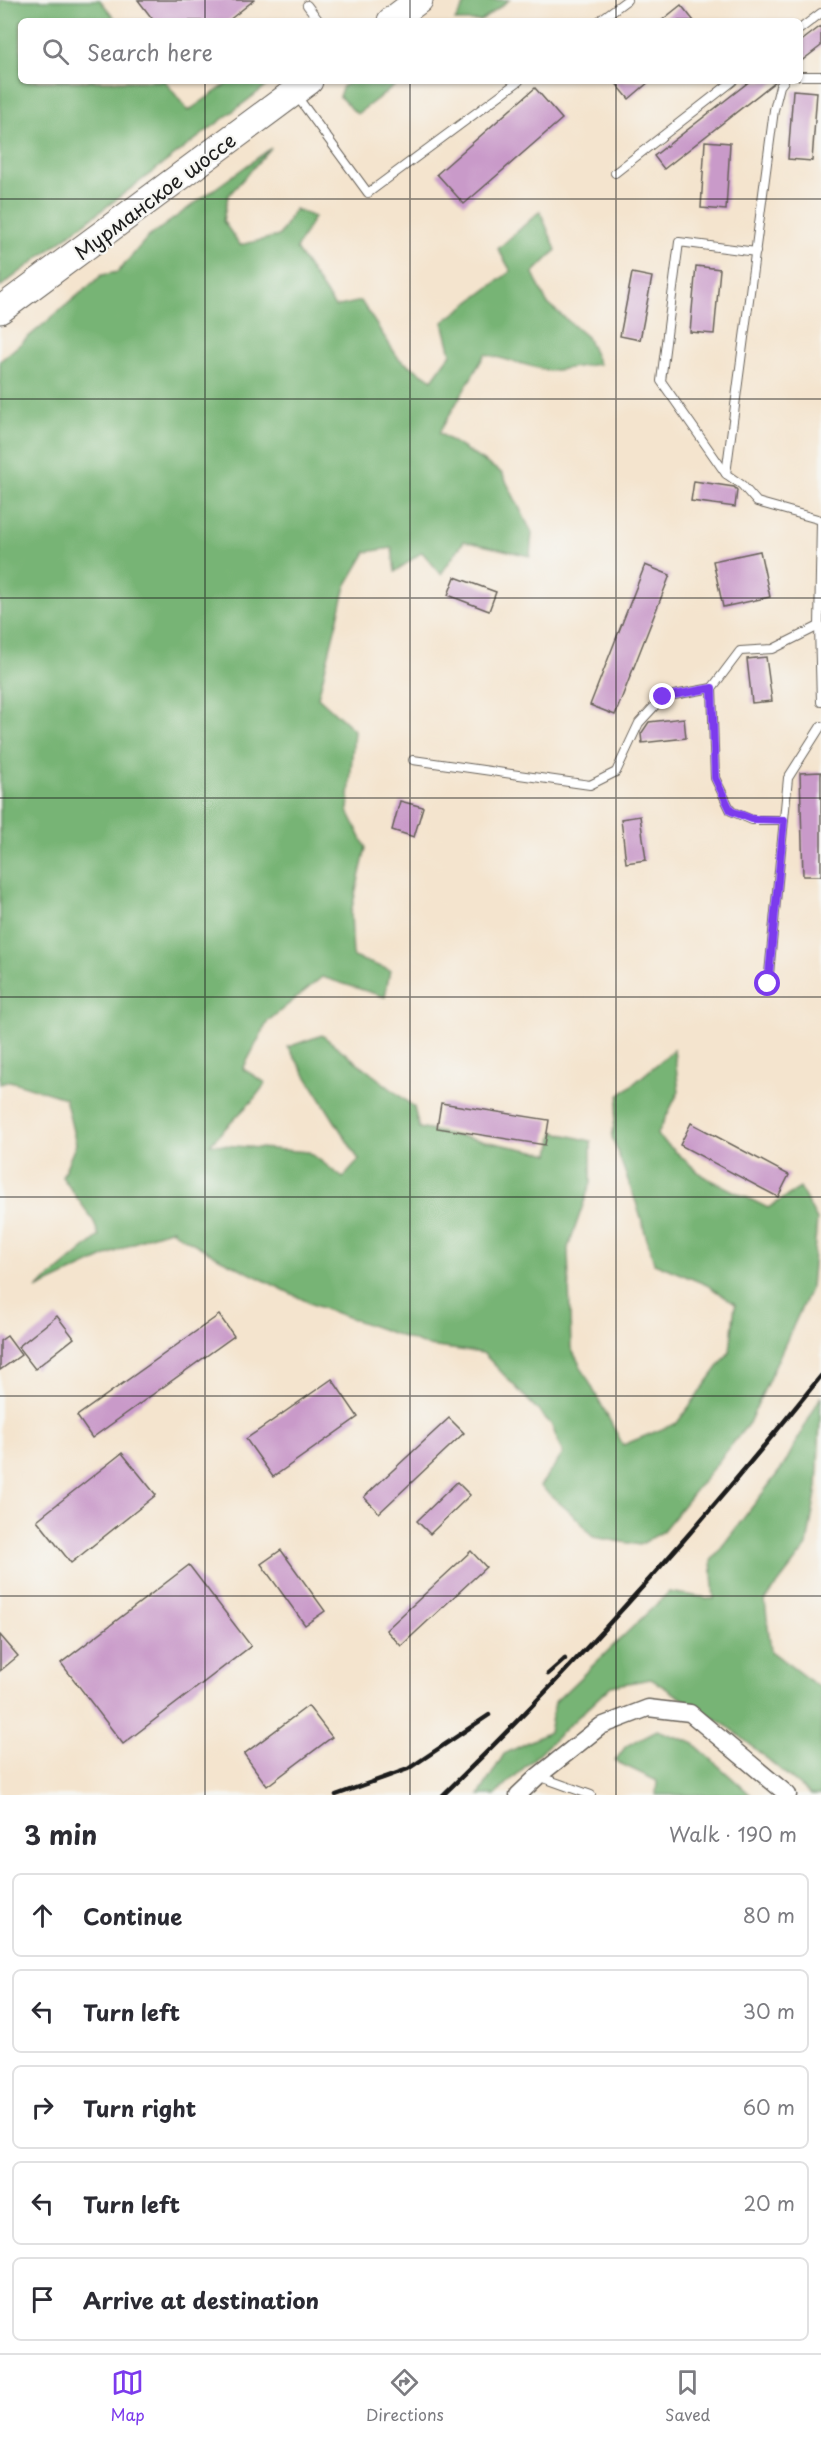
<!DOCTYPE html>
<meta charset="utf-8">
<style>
body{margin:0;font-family:"Playpen Sans",sans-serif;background:#f2f2f3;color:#2b2b33}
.stop{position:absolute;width:18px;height:18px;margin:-14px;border:4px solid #7c3aed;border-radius:50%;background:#fff}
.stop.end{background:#7c3aed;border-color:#fff;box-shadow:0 2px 6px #0008}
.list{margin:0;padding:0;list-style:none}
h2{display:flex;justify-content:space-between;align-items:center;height:78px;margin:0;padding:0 24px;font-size:26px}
h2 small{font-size:20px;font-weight:400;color:#7c7c81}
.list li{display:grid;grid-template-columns:39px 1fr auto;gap:18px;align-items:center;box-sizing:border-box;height:84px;margin:0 12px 12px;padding:0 12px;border:2px solid #e1e1e2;border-radius:9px}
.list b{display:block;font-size:22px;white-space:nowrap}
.list em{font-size:20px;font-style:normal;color:#7c7c81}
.icon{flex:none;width:33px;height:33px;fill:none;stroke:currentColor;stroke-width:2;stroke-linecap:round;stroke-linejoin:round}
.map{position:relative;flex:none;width:821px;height:1795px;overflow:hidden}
.search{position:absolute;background:#fff;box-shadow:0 2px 4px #0004;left:18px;right:18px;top:18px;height:66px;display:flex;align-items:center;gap:15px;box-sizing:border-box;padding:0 21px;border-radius:9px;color:#7c7c81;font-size:22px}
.sheet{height:558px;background:#fff}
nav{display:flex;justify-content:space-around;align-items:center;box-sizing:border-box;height:84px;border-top:2px solid #e1e1e2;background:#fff;font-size:16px;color:#7c7c81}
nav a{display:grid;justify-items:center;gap:3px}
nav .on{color:#7c3aed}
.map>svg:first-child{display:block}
.forest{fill:#77b474;stroke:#4a6848;stroke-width:1.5}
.building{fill:#c99ac9}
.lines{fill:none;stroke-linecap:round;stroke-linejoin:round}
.service-casing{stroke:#68625a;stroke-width:10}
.minor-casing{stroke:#68625a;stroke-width:19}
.primary-casing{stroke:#68625a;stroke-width:29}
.service{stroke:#fff;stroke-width:8}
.minor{stroke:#fff;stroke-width:16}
.primary{stroke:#fff;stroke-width:27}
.rail{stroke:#1c1c1c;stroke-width:4.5}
.route{stroke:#7c3aed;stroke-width:8}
.grid{fill:none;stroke:#1c1c1c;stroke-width:1.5;stroke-opacity:0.55}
.labels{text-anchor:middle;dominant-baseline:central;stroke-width:4.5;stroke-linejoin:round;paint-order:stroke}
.street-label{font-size:20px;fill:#1c1c1c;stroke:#f6f6f2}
</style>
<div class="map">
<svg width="821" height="1795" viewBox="0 0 821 1795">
<rect width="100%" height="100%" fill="#f6f6f2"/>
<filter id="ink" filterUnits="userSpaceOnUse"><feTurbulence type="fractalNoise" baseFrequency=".0167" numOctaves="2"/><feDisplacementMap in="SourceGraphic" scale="12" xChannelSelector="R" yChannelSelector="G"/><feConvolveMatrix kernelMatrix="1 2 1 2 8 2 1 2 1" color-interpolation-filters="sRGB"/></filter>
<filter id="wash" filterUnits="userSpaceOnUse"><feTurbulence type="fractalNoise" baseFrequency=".008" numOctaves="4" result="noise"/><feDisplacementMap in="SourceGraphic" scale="24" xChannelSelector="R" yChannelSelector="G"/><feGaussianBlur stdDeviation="1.35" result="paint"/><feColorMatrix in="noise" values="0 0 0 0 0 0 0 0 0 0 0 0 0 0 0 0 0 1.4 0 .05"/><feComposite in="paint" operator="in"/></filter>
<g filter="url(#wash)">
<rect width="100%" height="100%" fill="#f4e4ce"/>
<!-- forest -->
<g class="forest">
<polygon points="0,0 100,0 117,21 21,21 21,81 165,81 188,111 231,81 273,81 0,287"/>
<polygon points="467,0 509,0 481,21 455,21"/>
<polygon points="351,81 401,81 357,114 339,96 343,86"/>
<polygon points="271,148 228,196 223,221 240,245 279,236 295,209 314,217 296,249 335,307 361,301 399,359 432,380 451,354 443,322 511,271 498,249 540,211 556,250 533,273 547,303 587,337 599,364 549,371 485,354 439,433 502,473 532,533 530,556 464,541 441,574 422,552 395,572 392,548 366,552 346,586 318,697 354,730 348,811 366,848 351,912 353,957 390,970 385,997 322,977 268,1021 243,1069 266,1083 253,1100 210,1144 309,1152 343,1178 359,1160 288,1047 322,1035 414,1107 419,1128 550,1154 554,1132 591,1141 591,1182 568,1248 571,1348 623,1445 677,1423 730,1351 735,1304 707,1285 654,1263 637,1205 612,1137 619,1096 674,1050 679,1091 657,1135 703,1176 768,1208 800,1188 817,1220 811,1287 749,1423 662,1532 640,1545 593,1537 579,1520 540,1486 563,1454 551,1424 483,1353 428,1346 314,1305 221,1259 172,1231 173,1229 147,1237 36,1289 99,1236 93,1220 62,1177 76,1144 65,1098 10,1081 0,1084 0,361 102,275 118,272 147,238"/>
<polygon points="821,1396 817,1487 807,1546 765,1601 771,1651 821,1689 821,1795 811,1795 730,1728 651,1679 611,1686 495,1795 479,1795 504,1754 549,1732 555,1702 669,1592 714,1599 711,1561 784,1465"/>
<polygon points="657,1730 693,1743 751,1795 656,1795 657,1781 615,1761 626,1746"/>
</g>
<g id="blocks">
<!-- building -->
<g class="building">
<polygon points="138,0 254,0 228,21 154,21"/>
<polygon points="681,5 694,21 661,21"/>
<polygon points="821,26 821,46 800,62 800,42"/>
<polygon points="614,81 650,81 629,99"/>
<polygon points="750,81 776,81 664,169 654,156"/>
<polygon points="535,88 562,119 464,204 437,174"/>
<polygon points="793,90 817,92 812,161 788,159"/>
<polygon points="705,141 730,143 726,210 701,208"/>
<polygon points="696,266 720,269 714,334 690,332"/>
<polygon points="632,273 652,277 640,340 620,336"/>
<polygon points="694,481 734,487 737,490 735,507 691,501"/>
<polygon points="760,551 770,597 723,607 713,561"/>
<polygon points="645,565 670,575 615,715 590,705"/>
<polygon points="455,577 496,592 489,611 448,595"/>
<polygon points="766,657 772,701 752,703 747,659"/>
<polygon points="684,718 686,738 642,743 641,734 649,722"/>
<polygon points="821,772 821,876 803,876 800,773"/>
<polygon points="400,801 423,807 414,837 392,830"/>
<polygon points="640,816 646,860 626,863 621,819"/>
<polygon points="441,1103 549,1120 545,1145 437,1128"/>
<polygon points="691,1123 789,1175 778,1197 680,1145"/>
<polygon points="219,1315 234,1336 92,1438 77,1416"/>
<polygon points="57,1316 74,1338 35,1369 18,1347"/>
<polygon points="7,1336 21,1355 0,1370 0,1341"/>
<polygon points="332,1379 358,1417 273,1477 246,1439"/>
<polygon points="449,1418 464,1433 379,1513 364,1497"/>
<polygon points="122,1453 156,1495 71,1563 37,1520"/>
<polygon points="457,1482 470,1495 430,1534 417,1521"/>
<polygon points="281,1550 325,1611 305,1625 261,1564"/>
<polygon points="471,1551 486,1567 401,1646 386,1630"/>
<polygon points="189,1565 251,1646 123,1744 61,1663"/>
<polygon points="0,1635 18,1656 0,1671"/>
<polygon points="308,1706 332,1737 267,1786 244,1754"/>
</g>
</g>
</g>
<g filter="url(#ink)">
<use href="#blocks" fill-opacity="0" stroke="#68625a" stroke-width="1.5"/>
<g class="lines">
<!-- service casing -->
<g class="service-casing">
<g id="service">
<polyline points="307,5 319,21"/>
<polyline points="599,21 627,0"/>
<polyline points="800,29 821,13"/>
<polyline points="800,76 821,76"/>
<polyline points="784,81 780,86 774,110 726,474 742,485 757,502 821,520"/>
<polyline points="296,95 368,193 519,81"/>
<polyline points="615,173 733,81"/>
<polyline points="726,474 661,381 679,242 756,252"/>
<polyline points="821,521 819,626 821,702"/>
<polyline points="413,760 590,785 616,772 639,723 663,697 712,688"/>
<polyline points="784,820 752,820 731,811 715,778 712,688 740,651 773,649 819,626"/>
<polyline points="768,984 788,778 821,726"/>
<polyline points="538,1776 591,1795"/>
</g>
</g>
<!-- minor casing -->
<g class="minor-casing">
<polyline id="minor" points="518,1795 538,1776 601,1726 648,1708 690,1713 788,1795"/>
</g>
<!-- primary casing -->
<g class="primary-casing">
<g id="primary">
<polyline points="391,21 419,0"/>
<polyline points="0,310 309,81"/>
</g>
</g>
<!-- service -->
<use href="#service" class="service"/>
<!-- minor -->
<use href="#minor" class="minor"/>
<!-- primary -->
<use href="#primary" class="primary"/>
<!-- rail -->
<g class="rail">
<polyline points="548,1674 565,1659"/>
<polyline points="336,1795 408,1769 489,1715"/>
<path d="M443,1795C578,1664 703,1523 821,1376"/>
</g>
</g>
</g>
<g class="lines" filter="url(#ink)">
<!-- route -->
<polyline class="route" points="663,697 712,688 715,778 731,811 752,819 784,820 768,984"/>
</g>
<!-- grid -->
<path class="grid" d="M205,0V21M410,0V21M616,0V21M205,81V1795M410,81V1795M616,81V1795M0,199H821M0,399H821M0,598H821M0,798H821M0,997H821M0,1197H821M0,1396H821M0,1596H821"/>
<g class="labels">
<!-- street labels -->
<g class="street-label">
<text transform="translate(155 196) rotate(-37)">Мурманское шоссе</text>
</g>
</g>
</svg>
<div class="stop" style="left:768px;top:984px"></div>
<div class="stop end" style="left:663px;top:697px"></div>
<div class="search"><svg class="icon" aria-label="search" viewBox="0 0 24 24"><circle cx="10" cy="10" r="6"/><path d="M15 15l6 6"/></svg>Search here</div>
</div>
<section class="sheet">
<h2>3 min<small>Walk · 190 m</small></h2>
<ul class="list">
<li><svg class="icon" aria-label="ahead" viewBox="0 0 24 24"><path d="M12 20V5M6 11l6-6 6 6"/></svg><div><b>Continue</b></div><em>80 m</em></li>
<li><svg class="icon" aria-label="left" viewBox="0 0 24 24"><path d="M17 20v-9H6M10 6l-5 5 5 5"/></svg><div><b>Turn left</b></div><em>30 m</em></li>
<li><svg class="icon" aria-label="right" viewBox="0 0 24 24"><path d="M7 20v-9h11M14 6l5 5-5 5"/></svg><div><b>Turn right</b></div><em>60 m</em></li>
<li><svg class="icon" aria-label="left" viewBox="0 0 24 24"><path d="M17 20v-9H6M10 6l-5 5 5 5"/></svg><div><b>Turn left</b></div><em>20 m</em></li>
<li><svg class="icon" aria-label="arrive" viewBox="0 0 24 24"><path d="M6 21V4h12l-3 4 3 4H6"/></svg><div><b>Arrive at destination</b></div></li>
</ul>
</section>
<nav>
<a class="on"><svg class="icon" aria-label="map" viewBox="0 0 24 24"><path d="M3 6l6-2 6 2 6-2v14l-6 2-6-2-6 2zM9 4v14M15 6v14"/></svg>Map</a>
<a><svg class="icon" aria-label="directions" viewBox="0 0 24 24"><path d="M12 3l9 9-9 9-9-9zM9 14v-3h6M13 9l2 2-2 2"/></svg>Directions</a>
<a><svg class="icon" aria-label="saved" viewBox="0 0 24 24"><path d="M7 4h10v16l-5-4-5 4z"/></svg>Saved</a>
</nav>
